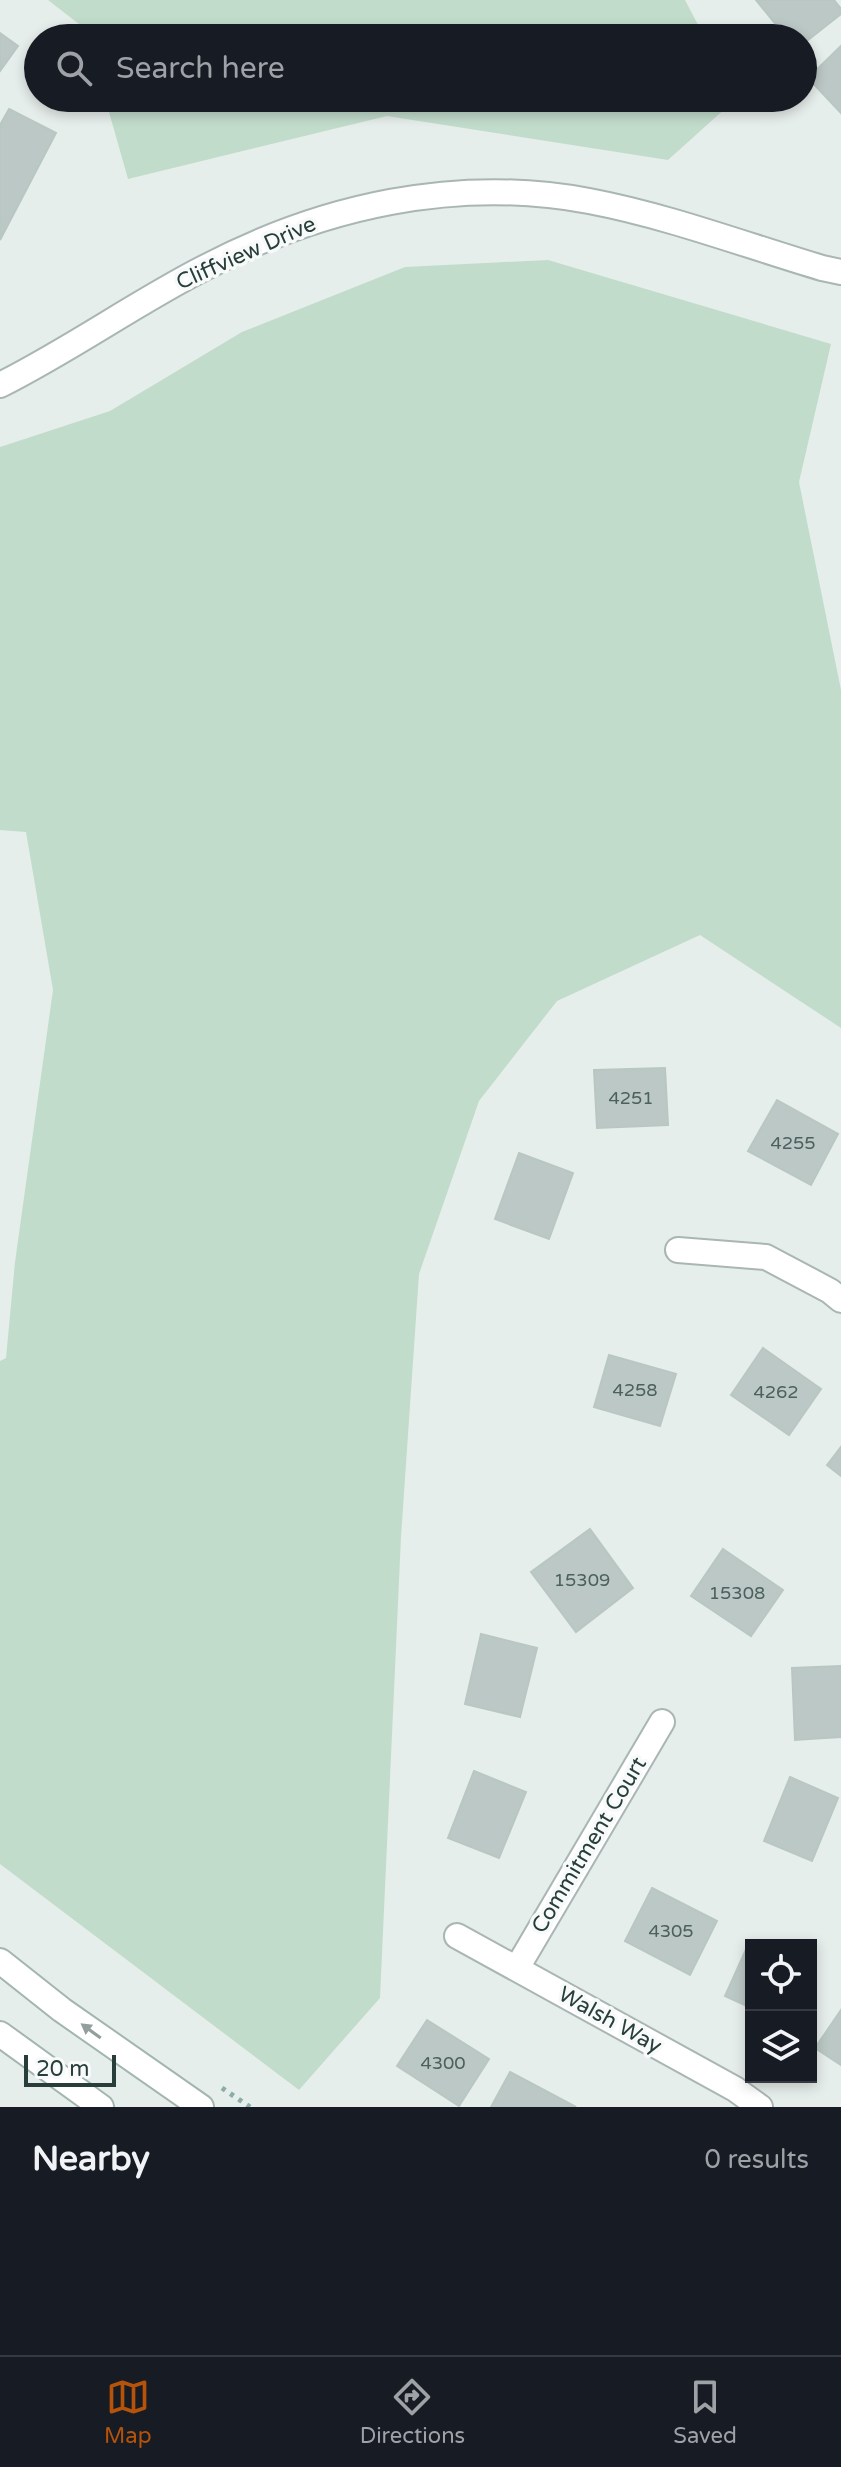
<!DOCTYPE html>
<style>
body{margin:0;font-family:"Varela Round",sans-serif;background:#242831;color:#f1f3f6}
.controls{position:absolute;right:24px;bottom:24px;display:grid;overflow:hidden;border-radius:0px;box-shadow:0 4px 12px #0003}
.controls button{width:72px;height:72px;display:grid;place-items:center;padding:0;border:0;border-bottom:2px solid #363941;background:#171b24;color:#f1f3f6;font:40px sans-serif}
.scale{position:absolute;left:24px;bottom:20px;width:92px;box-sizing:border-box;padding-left:8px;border:4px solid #273e3b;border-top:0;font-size:22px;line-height:28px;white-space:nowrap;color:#273e3b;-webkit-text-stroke:6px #f7faf9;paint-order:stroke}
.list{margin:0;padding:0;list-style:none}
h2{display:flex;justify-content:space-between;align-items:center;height:104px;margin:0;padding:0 32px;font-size:34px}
h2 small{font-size:26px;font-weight:400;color:#9ea1a6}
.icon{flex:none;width:44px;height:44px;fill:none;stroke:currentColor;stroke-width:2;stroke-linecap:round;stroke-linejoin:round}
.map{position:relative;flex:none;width:841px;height:2107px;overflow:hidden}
.search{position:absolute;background:#171b24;box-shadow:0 4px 12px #0003;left:24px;right:24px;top:24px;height:88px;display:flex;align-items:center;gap:20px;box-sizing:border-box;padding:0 28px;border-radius:44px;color:#9ea1a6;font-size:30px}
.sheet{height:248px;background:#171b24}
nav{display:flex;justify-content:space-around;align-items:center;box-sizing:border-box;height:112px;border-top:2px solid #363941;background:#171b24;font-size:22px;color:#9ea1a6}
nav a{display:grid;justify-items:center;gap:4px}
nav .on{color:#b45309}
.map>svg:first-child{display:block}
.green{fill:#c2dccc}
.building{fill:#bcc8c5;stroke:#b9c7c3;stroke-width:2}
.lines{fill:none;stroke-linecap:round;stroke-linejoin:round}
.minor-casing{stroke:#a9b6b3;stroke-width:28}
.secondary-casing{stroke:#a3b5b1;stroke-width:28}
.path{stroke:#8aaea7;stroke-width:5;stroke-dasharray:4 6;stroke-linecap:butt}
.minor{stroke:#fff;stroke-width:24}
.secondary{stroke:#fff;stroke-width:24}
.oneway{fill:#939e9d}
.labels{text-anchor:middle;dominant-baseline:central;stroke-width:7;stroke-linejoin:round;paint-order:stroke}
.number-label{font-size:18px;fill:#4c605e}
.street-label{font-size:22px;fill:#273e3b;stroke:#f7faf9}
</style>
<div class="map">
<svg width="841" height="2107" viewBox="0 0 841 2107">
<rect width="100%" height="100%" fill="#e6eeeb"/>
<!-- green -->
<g class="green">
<polygon points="48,0 685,0 705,38 87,38 84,28"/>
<polygon points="105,98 737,98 668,160 387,116 128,179"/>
<polygon points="548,260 831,344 799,482 841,690 841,1028 700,935 557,1001 479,1101 419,1274 401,1537 380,1998 299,2090 0,1864 0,1361 6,1358 15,1262 53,990 26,832 0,830 0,447 110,411 242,332 405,267"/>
</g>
<!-- building -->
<g class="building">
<polygon points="756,0 834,0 841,9 841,14 803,44 803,38 787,38"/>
<polygon points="0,33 18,46 0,71"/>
<polygon points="841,46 841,113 808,78"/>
<polygon points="9,109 56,133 0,240 0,125"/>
<polygon points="665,1068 668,1125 597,1128 594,1070"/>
<polygon points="777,1100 838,1134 811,1185 748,1151"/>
<polygon points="519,1153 573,1173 549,1239 495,1219"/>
<polygon points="763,1348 821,1389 789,1435 731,1395"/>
<polygon points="609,1355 676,1374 660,1426 594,1407"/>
<polygon points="841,1447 841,1476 827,1465"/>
<polygon points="590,1529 633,1588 576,1632 531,1572"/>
<polygon points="723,1549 783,1590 751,1636 691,1596"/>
<polygon points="481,1634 537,1648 520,1717 465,1704"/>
<polygon points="841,1666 841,1737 795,1740 792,1668"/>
<polygon points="474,1771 526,1792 499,1858 448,1838"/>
<polygon points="790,1777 838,1798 812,1861 764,1841"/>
<polygon points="652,1888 717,1921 690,1975 625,1941"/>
<polygon points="748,1945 751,1947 751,2008 725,1996"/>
<polygon points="841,2010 841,2065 815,2048"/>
<polygon points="427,2020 489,2059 459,2106 397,2066"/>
<polygon points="510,2072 576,2107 491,2107"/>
</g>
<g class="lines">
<!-- minor casing -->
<g class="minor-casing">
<g id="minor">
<path d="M0,385C70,350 134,304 204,268C322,206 456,176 589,201C668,216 745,245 822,268L841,272"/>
<polyline points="678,1250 766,1257 830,1291 841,1300"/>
<polyline points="457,1936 735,2089 760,2107"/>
<polyline points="517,1968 662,1722"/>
</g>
</g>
<!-- secondary casing -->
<g class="secondary-casing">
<g id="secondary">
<polyline points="0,1961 62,2010 201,2107"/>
<polyline points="0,2034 101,2107"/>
</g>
</g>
<!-- path -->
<polyline class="path" points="222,2088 250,2107"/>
<!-- minor -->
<use href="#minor" class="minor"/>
<!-- secondary -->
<use href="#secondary" class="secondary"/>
</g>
<!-- one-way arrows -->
<defs><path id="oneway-solid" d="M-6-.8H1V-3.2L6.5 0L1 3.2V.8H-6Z" transform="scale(2)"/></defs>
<use class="oneway" href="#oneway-solid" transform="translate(91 2031) rotate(-144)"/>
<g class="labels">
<!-- number labels -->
<g class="number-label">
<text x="631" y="1098">4251</text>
<text x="793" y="1143">4255</text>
<text x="635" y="1390">4258</text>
<text x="776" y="1392">4262</text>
<text x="582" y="1580">15309</text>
<text x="737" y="1593">15308</text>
<text x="671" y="1931">4305</text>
<text x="443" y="2063">4300</text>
</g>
<!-- street labels -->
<g class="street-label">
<text transform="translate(246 253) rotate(-24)">Cliffview Drive</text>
<text transform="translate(589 1845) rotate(-59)">Commitment Court</text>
<text transform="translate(610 2020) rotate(29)">Walsh Way</text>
</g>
</g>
</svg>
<div class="controls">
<button><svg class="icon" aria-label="locate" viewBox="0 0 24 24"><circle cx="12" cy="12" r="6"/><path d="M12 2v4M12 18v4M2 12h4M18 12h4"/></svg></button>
<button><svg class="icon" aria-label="layers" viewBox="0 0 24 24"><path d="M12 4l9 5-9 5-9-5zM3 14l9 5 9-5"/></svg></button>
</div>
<div class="scale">20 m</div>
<div class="search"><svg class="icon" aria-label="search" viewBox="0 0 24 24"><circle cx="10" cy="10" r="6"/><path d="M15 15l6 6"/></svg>Search here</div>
</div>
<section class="sheet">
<h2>Nearby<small>0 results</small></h2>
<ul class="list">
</ul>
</section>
<nav>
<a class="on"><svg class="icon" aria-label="map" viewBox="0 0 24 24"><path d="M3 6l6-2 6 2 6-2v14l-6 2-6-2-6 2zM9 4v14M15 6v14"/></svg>Map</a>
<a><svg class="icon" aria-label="directions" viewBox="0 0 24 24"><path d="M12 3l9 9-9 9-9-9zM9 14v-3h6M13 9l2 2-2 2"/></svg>Directions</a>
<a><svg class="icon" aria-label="saved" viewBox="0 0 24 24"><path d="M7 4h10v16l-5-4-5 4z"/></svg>Saved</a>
</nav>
